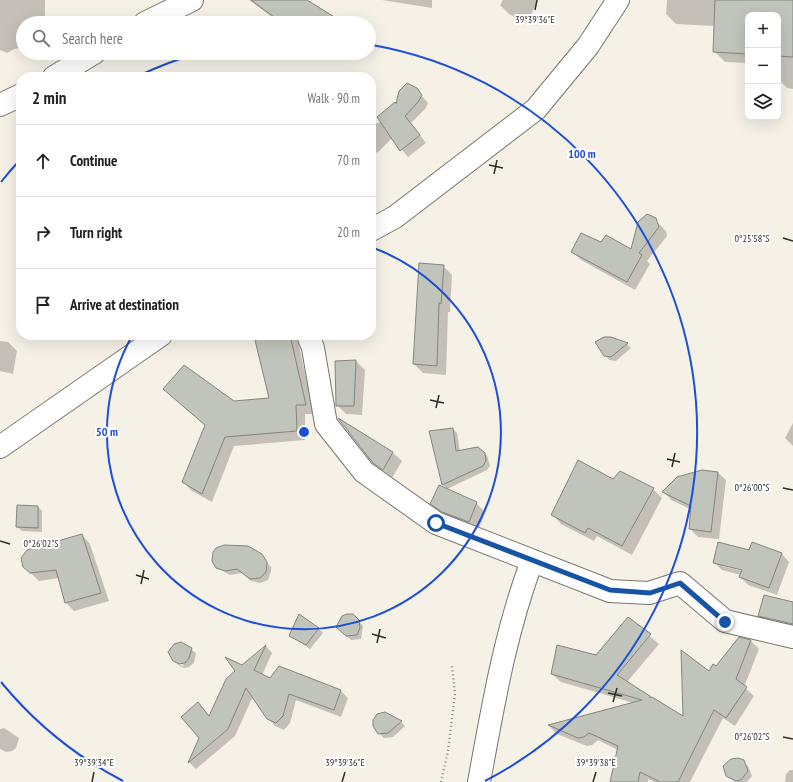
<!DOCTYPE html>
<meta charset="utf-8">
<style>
body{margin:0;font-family:"PT Sans Narrow",sans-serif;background:#f6f6f6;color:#202124}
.controls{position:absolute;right:12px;top:12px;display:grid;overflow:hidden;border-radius:8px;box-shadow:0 4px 16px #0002}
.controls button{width:36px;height:36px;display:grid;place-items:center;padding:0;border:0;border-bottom:1px solid #e0e0e0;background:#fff;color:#202124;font:20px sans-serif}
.stop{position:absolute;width:12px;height:12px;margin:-9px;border:3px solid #1854a5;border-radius:50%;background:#fff}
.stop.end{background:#1854a5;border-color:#fff;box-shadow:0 1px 4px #0008}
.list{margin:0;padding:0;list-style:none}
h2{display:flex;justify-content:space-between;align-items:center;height:52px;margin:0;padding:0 16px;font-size:17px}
h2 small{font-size:13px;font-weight:400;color:#757577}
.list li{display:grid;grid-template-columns:26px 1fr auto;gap:12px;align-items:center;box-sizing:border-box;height:72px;padding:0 16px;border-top:1px solid #e0e0e0}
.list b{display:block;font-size:15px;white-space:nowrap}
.list em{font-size:13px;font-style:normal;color:#757577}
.icon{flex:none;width:22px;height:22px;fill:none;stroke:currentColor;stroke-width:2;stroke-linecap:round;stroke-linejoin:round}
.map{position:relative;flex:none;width:793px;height:782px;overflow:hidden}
.search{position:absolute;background:#fff;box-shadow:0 4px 16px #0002;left:16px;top:16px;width:360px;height:44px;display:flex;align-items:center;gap:10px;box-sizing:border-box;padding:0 14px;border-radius:22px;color:#757577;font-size:15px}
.panel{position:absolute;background:#fff;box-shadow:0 4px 16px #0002;left:16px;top:72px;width:360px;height:268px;border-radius:16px}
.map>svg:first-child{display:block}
.shadow{fill:#0003;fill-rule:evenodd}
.building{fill:#c0c4ba;stroke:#83867e}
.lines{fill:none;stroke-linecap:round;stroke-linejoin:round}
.minor-casing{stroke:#7a766e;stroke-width:24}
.path{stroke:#908d86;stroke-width:2.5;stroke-dasharray:1 3;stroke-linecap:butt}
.minor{stroke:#fff;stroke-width:22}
.route{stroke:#1854a5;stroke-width:5}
.ticks{fill:none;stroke:#2e2c29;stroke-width:1.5}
.ring{fill:none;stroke:#1d4ed8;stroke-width:2}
.ticks-label{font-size:10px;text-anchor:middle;fill:#2e2c29;stroke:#fff;stroke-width:4;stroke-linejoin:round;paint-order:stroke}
.centre{fill:#1d4ed8;stroke:#fff;stroke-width:2}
.ring-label{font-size:12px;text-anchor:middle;font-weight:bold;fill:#1d4ed8;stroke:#fff;stroke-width:4;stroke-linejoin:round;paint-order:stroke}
</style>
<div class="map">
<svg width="793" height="782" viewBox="0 0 793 782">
<rect width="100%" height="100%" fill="#f5f1e7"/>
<!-- shadow -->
<g class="shadow">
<polygon points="0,0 45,0 45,18 41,17 42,23 23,23 23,48 14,49 7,53 0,50"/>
<polygon points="249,0 305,0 333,23 280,23"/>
<polygon points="382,0 432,0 432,8"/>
<polygon points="503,0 538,0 527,23 509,14 500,5"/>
<polygon points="667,0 786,0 793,9 793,89 787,88 778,79 778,15 748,15 748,63 725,62 714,51 715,26 676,24 666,14"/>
<polygon points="220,73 260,77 219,77"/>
<polygon points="416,89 428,103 425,109 411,123 426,143 408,157 392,138 378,152 371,154 371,125 381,122 397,105"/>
<polygon points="647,215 652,217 666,231 667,236 647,261 650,264 635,290 581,260 572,251 601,243 632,250 641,219"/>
<polygon points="21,248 21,257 19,255"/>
<polygon points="443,266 452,275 450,312 448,312 446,375 423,373 414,364"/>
<polygon points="277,335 292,335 298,341 314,414 305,414 305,440 234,446 212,502 192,491 183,482 206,426 164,389 234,402 271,399"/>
<polygon points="608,337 627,344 631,348 616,361 609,360 605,355"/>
<polygon points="0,341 8,342 17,351 13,374 0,371"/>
<polygon points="356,361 365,370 362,415 346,414 337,405"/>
<polygon points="793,423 793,446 785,438"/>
<polygon points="453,429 457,433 460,451 478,448 487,455 490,466 487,470 447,489 443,485 430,431"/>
<polygon points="392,452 402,461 392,478 373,462"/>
<polygon points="718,473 726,480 719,539 698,537 690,529 692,510 671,500 664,492"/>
<polygon points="613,480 653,489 662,498 632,555 597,536 594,541 561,524 552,514"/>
<polygon points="432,503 476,503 485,512 478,531 452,521"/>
<polygon points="38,507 42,511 42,532 22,531 17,527"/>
<polygon points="82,535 90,544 109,601 74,611 66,603 59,578 39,581 24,567"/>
<path d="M753,543L782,554L789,562L777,595L748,585L740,577L741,575L722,570L714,562L750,551ZM722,564L747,570L746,572L722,566Z"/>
<polygon points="261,555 271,567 271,571 268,580 260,583 251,581 242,573 230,575 219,569"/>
<polygon points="793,603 793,631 769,625 760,616"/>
<polygon points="353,615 363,626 361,639 351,640 341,631"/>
<polygon points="628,618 659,644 627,682 684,718 709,672 716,667 739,638 751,641 759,649 744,687 754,696 735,726 723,718 690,782 654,782 648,779 648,782 611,782 618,750 598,740 592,745 587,746 557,734 549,726 634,703 561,682 552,674 597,656"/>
<polygon points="318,628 323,633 310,649 290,635"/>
<polygon points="266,646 272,653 262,675 271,679 280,667 341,691 348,698 341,717 296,700 290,723 284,730 275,726 268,718 253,696 235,736 196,769 189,762 200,738 205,711 210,717 242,666"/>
<polygon points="191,649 196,653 194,663 189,667 184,668 178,665 177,664 183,666 184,665 174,661"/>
<polygon points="401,722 405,726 393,737 384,738 379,733"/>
<polygon points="4,728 19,738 16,748 12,751 6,752 0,749 0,729"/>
<polygon points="743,761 748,766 752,776 747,782 735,782 727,775"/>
<polygon points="790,770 793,770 793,782 785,782 786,774"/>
</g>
<!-- building -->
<g class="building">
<polygon points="251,0 307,0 344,23 282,23"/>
<polygon points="715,0 793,0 793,57 778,56 778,15 748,15 748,54 713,52"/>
<polygon points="407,83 417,88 422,95 418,102 405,116 420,135 400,151 377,117 395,102 396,104 399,91"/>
<polygon points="647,214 656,218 659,227 639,253 642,255 627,282 571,252 581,233 601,242 606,235 631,249 638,222"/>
<polygon points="419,263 444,265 441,304 439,303 437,366 413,364"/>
<polygon points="273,335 290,335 306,405 296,405 297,431 225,437 202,494 182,482 205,425 163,389 184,365 234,401 269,398 255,340"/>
<polygon points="604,337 611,337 628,343 611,357 604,356 595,342"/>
<polygon points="356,360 354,406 336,406 335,361"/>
<polygon points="338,418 393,452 383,470 373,463"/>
<polygon points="453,428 456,451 478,447 485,453 486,461 483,466 442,485 429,431"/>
<polygon points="578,460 613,479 620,471 654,488 622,546 588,528 585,533 551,515"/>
<polygon points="702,470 718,472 711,532 689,529 691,506 662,492 677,477"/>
<polygon points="439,485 477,502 469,522 442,512 430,504"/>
<polygon points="17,505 38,506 38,528 16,527"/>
<polygon points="82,534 101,593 65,603 56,570 30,573 23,567 21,558 27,550"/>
<polygon points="718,542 749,550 752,542 782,553 769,588 739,577 742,570 713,563"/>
<polygon points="224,545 248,546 262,554 267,562 266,572 260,578 250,579 237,569 225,571 216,568 212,561 213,552 216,548"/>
<polygon points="764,595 793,602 793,624 758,616"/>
<polygon points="299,614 319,628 306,645 289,636"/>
<polygon points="347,614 353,614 359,620 360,628 357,635 346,636 336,627 342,616"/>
<polygon points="628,617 651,634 617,675 650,696 650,698 652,697 683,716 681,650 709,671 713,664 716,666 739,637 751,640 736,679 747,687 726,718 714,710 678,782 660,782 640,772 638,782 610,782 618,746 589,733 584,737 578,738 548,725 642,700 551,674 557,645 596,655"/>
<polygon points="181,642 192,648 189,658 185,663 179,664 173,661 168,652 174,644"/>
<polygon points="266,645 254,670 270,678 279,666 341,690 334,710 289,694 283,716 276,723 267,719 246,688 228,729 188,763 199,738 181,717 198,702 209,716 226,679 235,671 225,657 242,665"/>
<polygon points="385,712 402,721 388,733 378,734 373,726 373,720 377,714"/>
<polygon points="738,758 744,760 748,771 741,780 736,781 726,776 723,766 731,759"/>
</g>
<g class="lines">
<!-- minor casing -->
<g class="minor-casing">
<g id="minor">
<polyline points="145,23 192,0"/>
<polyline points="54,77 94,53"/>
<polyline points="0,105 21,95"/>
<polyline points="371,230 395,217 536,109 588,46 618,0"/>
<polyline points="308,335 313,348 326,424 364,472 436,523 610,591 649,593 680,583 725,621 793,637"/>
<polyline points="0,447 161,335"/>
<path d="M479,782C493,706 505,633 532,561"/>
</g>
</g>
<!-- path -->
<polyline class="path" points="441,782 448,751 455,694 452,666"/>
<!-- minor -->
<use href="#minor" class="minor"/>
</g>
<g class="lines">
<!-- route -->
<polyline class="route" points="436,523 610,590 650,593 680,583 725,622"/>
</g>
<!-- ticks -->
<path class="ticks" d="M535,10L537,0M489,165L503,168M494,174L497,160M783,238L793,241M430,400L444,403M436,408L439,395M667,459L680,462M672,467L675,453M783,488L793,490M0,541L10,544M136,575L149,579M141,584L144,570M372,634L386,638M377,643L380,629M608,693L622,696M613,702L617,688M783,737L793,739M92,782L94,772M342,782L345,772M593,782L596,772"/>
<!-- distance rings -->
<g class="ring">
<path d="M371 247A197 197 0 1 1 132 336"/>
<path d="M123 781A393 393 0 0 1 1 682M1 182A393 393 0 0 1 19 161M138 76A393 393 0 0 1 199 53M372 45A393 393 0 0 1 485 781"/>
</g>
<g class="ticks-label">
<text x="535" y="23">39°39'36"E</text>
<text x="752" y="242">0°25'58"S</text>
<text x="752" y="491">0°26'00"S</text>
<text x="41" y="547">0°26'02"S</text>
<text x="752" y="740">0°26'02"S</text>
<text x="94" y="766">39°39'34"E</text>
<text x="345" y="766">39°39'36"E</text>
<text x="596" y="766">39°39'38"E</text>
</g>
<circle cx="304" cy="432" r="6" class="centre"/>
<g class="ring-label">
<text x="582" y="158">100 m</text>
<text x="107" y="436">50 m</text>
</g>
</svg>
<div class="controls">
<button>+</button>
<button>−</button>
<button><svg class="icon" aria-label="layers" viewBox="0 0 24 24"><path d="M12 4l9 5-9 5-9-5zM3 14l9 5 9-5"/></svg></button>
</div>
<div class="stop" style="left:436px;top:523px"></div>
<div class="stop end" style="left:725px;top:622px"></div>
<div class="search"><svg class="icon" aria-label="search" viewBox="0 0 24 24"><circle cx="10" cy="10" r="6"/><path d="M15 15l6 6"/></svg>Search here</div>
<section class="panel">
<h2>2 min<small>Walk · 90 m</small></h2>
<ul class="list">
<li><svg class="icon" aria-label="ahead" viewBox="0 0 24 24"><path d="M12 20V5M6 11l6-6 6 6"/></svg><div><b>Continue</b></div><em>70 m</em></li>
<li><svg class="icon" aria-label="right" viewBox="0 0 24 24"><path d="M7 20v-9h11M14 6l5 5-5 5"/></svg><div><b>Turn right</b></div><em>20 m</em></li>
<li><svg class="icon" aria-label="arrive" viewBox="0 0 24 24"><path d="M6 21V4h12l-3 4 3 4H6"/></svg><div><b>Arrive at destination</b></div></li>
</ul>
</section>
</div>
